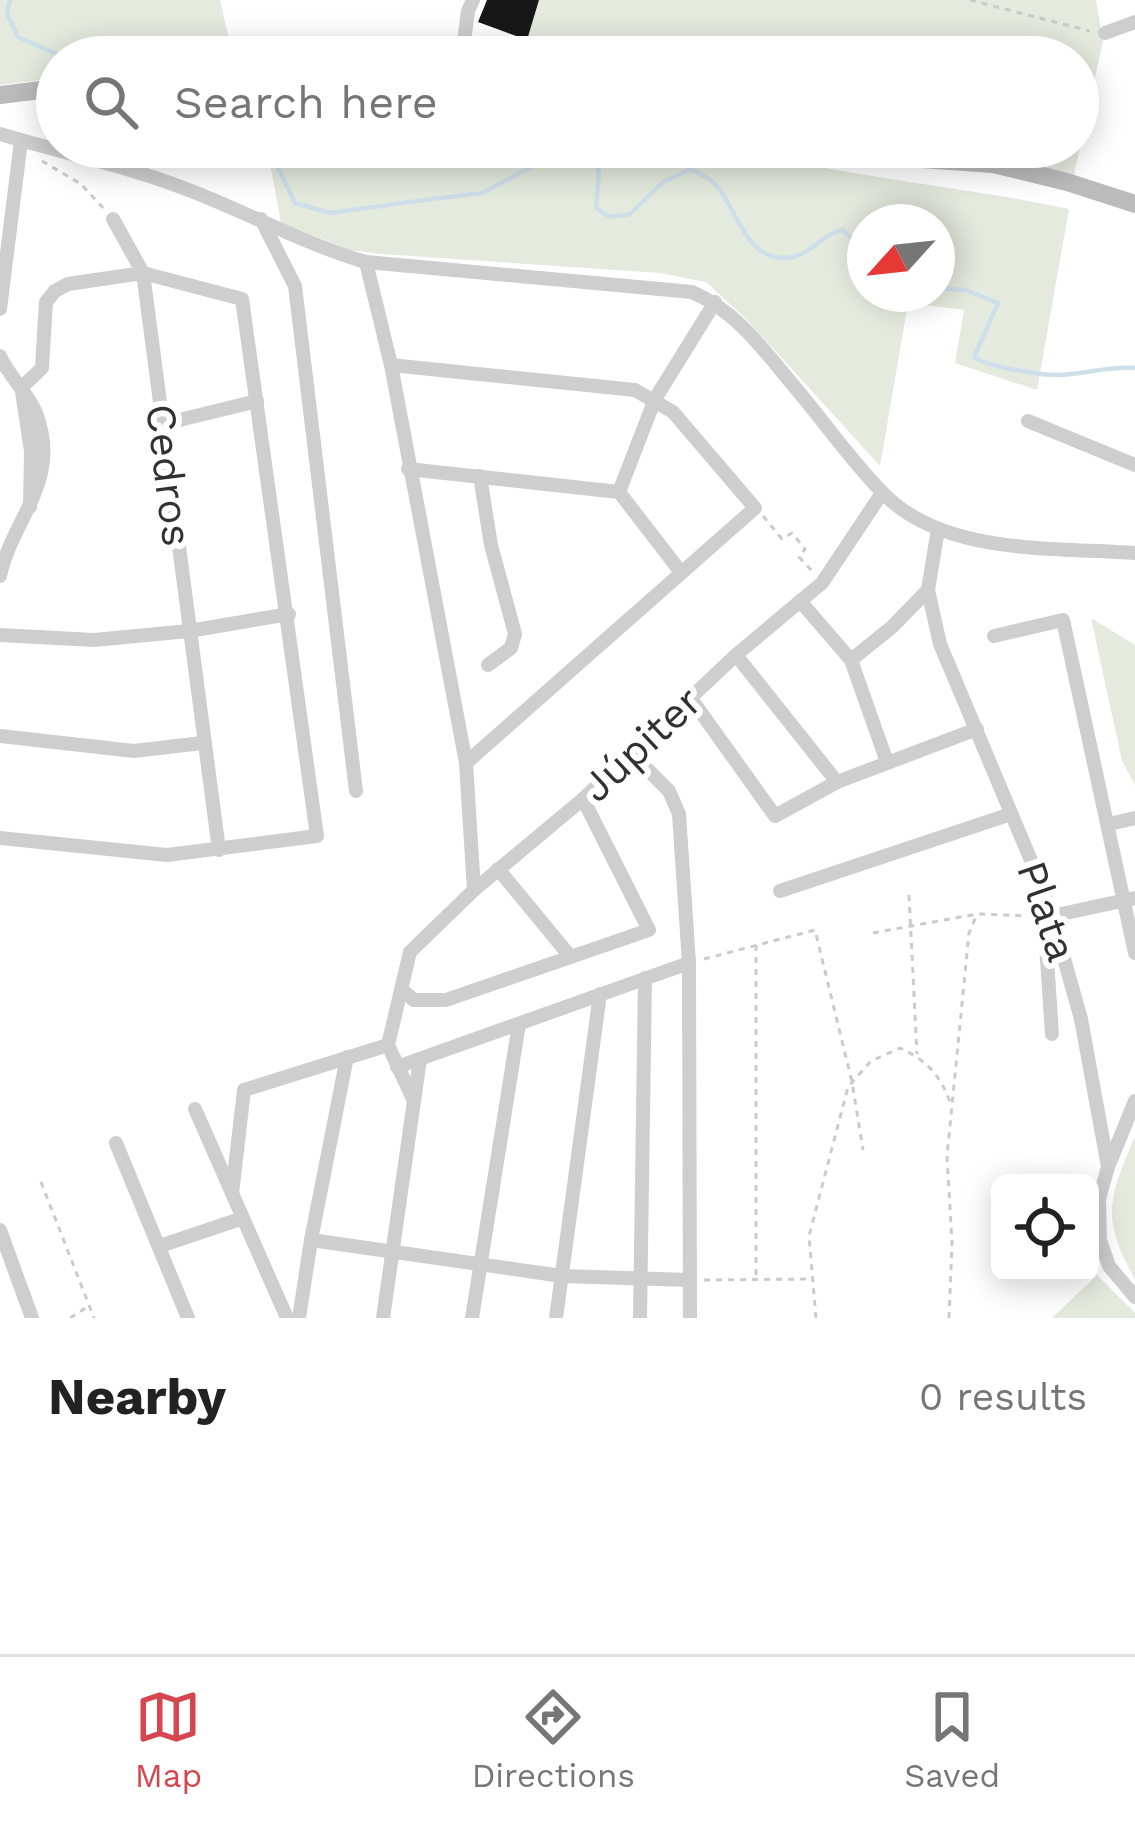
<!DOCTYPE html>
<meta charset="utf-8">
<style>
body{margin:0;font-family:"Work Sans",sans-serif;background:#f6f6f6;color:#222}
.controls{position:absolute;right:36px;bottom:36px;display:grid;overflow:hidden;border-radius:18px;box-shadow:0 6px 30px #0003}
.controls button{width:108px;height:108px;display:grid;place-items:center;padding:0;border:0;border-bottom:3px solid #e0e0e0;background:#fff;color:#222;font:60px sans-serif}
.compass{position:absolute;left:847px;top:204px;width:108px;height:108px;border-radius:50%;background:#fff;box-shadow:0 6px 30px #0003;rotate:243deg}
.list{margin:0;padding:0;list-style:none}
h2{display:flex;justify-content:space-between;align-items:center;height:156px;margin:0;padding:0 48px;font-size:51px}
h2 small{font-size:39px;font-weight:400;color:#767676}
.icon{flex:none;width:66px;height:66px;fill:none;stroke:currentColor;stroke-width:2;stroke-linecap:round;stroke-linejoin:round}
.map{position:relative;flex:none;width:1135px;height:1318px;overflow:hidden}
.search{position:absolute;background:#fff;box-shadow:0 6px 30px #0003;left:36px;right:36px;top:36px;height:132px;display:flex;align-items:center;gap:30px;box-sizing:border-box;padding:0 42px;border-radius:66px;color:#767676;font-size:45px}
.sheet{height:336px;background:#fff}
nav{display:flex;justify-content:space-around;align-items:center;box-sizing:border-box;height:168px;border-top:3px solid #e0e0e0;background:#fff;font-size:33px;color:#767676}
nav a{display:grid;justify-items:center;gap:6px}
nav .on{color:#d6464e}
.map>svg:first-child{display:block}
.green{fill:#e4eade;fill-rule:evenodd}
.lines{fill:none;stroke-linecap:round;stroke-linejoin:round}
.stream{stroke:#cfdfea;stroke-width:4.5}
.building{fill:#181818}
.path{stroke:#cbcbcb;stroke-width:3;stroke-dasharray:6 6;stroke-linecap:butt}
.street{stroke:#cecece;stroke-width:14}
.secondary{stroke:#bbb;stroke-width:18}
.labels{text-anchor:middle;dominant-baseline:central;stroke-width:12;stroke-linejoin:round;paint-order:stroke}
.street-label{font-size:42px;fill:#313131;stroke:#fff}
</style>
<div class="map">
<svg width="1135" height="1318" viewBox="0 0 1135 1318">
<rect width="100%" height="100%" fill="#fff"/>
<!-- green -->
<g class="green">
<polygon points="0,0 220,0 233,57 57,57 57,78 0,85"/>
<polygon points="539,0 1096,0 1103,41 1071,189 999,173 829,147 1078,147 1078,57 522,57"/>
<path d="M267,147H735C843,178 958,185 1069,209L1037,390L955,363L964,310L908,303L880,466L749,322L706,282L660,273L381,254L350,250L281,223ZM865,222H937V294H865Z"/>
<polygon points="1091,618 1135,645 1135,785 1122,761"/>
<path d="M1135,1136V1279C1100,1218 1109,1198 1135,1136Z"/>
<polygon points="1097,1275 1135,1313 1135,1318 1052,1318"/>
</g>
<g class="lines">
<!-- stream -->
<g class="stream">
<polyline points="10,0 7,13 18,37 64,57"/>
<path d="M268,147L295,203L330,213L424,200L482,193L537,164L576,157L594,163L599,171L596,208L610,217L630,214L663,182L691,169C698,173 709,178 715,184C737,207 746,267 794,257C814,252 823,233 843,230L858,244L865,263"/>
<path d="M937,288L966,290L998,303L974,357C987,367 1040,375 1058,375C1083,375 1105,366 1135,368"/>
</g>
</g>
<!-- building -->
<polygon class="building" points="487,0 539,0 527,40 478,22"/>
<g class="lines">
<!-- path -->
<g class="path">
<polyline points="970,0 1090,31"/>
<polyline points="42,161 81,184 105,210"/>
<polyline points="763,516 782,539 792,533 805,549 799,557 813,572"/>
<polyline points="909,895 917,1054"/>
<polyline points="873,933 977,914 1029,916"/>
<polyline points="756,945 756,1279"/>
<polyline points="704,959 815,930 852,1082 863,1150"/>
<polyline points="41,1182 94,1318"/>
<polyline points="704,1280 808,1279"/>
<polyline points="70,1318 89,1306"/>
<path d="M816,1318L809,1236L848,1087L871,1061L900,1048C928,1061 941,1076 951,1105"/>
<polyline points="949,1318 952,1243 947,1156 969,933 977,914"/>
</g>
<!-- street -->
<g class="street">
<polyline points="1105,33 1135,22"/>
<polyline points="462,57 468,11 473,0"/>
<path d="M0,134C62,153 125,165 186,189C247,212 304,244 366,262L692,292C736,311 763,349 793,385C822,419 849,458 881,491C941,556 1054,547 1135,553"/>
<polyline points="113,219 143,273 219,850"/>
<polyline points="261,219 295,286 356,791"/>
<polyline points="366,262 391,365 466,763 474,890"/>
<polyline points="0,309 21,141"/>
<path d="M0,356C9,377 27,391 36,413C62,481 13,517 0,576"/>
<polyline points="391,365 635,390 673,412 755,508 466,763"/>
<polyline points="22,392 31,451 30,507"/>
<polyline points="1028,421 1135,465"/>
<polyline points="163,424 257,401"/>
<polyline points="408,469 619,492 680,571"/>
<polyline points="480,476 491,545 515,634 511,648 488,665"/>
<polyline points="619,492 655,399 715,302"/>
<polyline points="938,529 928,590 940,644 1043,889 1058,937 1081,1019 1108,1167 1099,1199 1100,1240 1109,1266 1135,1297"/>
<polyline points="800,601 851,660 887,762"/>
<polyline points="0,635 94,640 189,631 289,614"/>
<polyline points="994,636 1063,620 1135,953"/>
<polyline points="736,655 837,782"/>
<polyline points="851,660 892,627 928,590"/>
<polyline points="692,700 775,816 837,782 977,729"/>
<polyline points="0,736 134,751 202,743"/>
<polyline points="632,754 669,791 679,814 689,963 690,1318"/>
<polyline points="1109,824 1135,818"/>
<polyline points="0,838 167,855 317,836 242,299 143,273 68,284 55,291 46,302 42,368 22,387"/>
<polyline points="498,869 569,955"/>
<polyline points="780,891 1011,814"/>
<polyline points="1043,900 1052,1034"/>
<polyline points="1052,916 1135,898"/>
<polyline points="403,991 414,1000 446,1000 649,930 583,799"/>
<polyline points="397,1067 689,963"/>
<polyline points="414,1101 388,1045 410,952 474,890 583,799 736,655 822,583 882,493"/>
<polyline points="195,1109 287,1318"/>
<polyline points="116,1143 188,1318"/>
<polyline points="1108,1167 1135,1101"/>
<polyline points="232,1194 244,1090 388,1045"/>
<polyline points="0,1230 32,1318"/>
<polyline points="311,1240 562,1276 690,1280"/>
<polyline points="160,1246 243,1218"/>
<polyline points="299,1318 311,1240 347,1057"/>
<polyline points="383,1318 420,1059"/>
<polyline points="472,1318 519,1024"/>
<polyline points="556,1318 600,994"/>
<polyline points="640,1318 645,978"/>
</g>
<!-- secondary -->
<g class="secondary">
<polyline points="0,95 57,88"/>
<polyline points="813,147 836,153 993,164 1067,182 1135,204"/>
</g>
</g>
<g class="labels">
<!-- street labels -->
<g class="street-label">
<text transform="translate(169 475) rotate(83)">Cedros</text>
<text transform="translate(641 744) rotate(-43)">Júpiter</text>
<text transform="translate(1047 911) rotate(71)">Plata</text>
</g>
</g>
</svg>
<div class="controls">
<button><svg class="icon" aria-label="locate" viewBox="0 0 24 24"><circle cx="12" cy="12" r="6"/><path d="M12 2v4M12 18v4M2 12h4M18 12h4"/></svg></button>
</div>
<svg class="compass" viewBox="-18 -18 36 36"><path d="M0-13l5 13h-10z" fill="#e53935"/><path d="M0 13l5-13h-10z" fill="#767676"/></svg>
<div class="search"><svg class="icon" aria-label="search" viewBox="0 0 24 24"><circle cx="10" cy="10" r="6"/><path d="M15 15l6 6"/></svg>Search here</div>
</div>
<section class="sheet">
<h2>Nearby<small>0 results</small></h2>
<ul class="list">
</ul>
</section>
<nav>
<a class="on"><svg class="icon" aria-label="map" viewBox="0 0 24 24"><path d="M3 6l6-2 6 2 6-2v14l-6 2-6-2-6 2zM9 4v14M15 6v14"/></svg>Map</a>
<a><svg class="icon" aria-label="directions" viewBox="0 0 24 24"><path d="M12 3l9 9-9 9-9-9zM9 14v-3h6M13 9l2 2-2 2"/></svg>Directions</a>
<a><svg class="icon" aria-label="saved" viewBox="0 0 24 24"><path d="M7 4h10v16l-5-4-5 4z"/></svg>Saved</a>
</nav>
